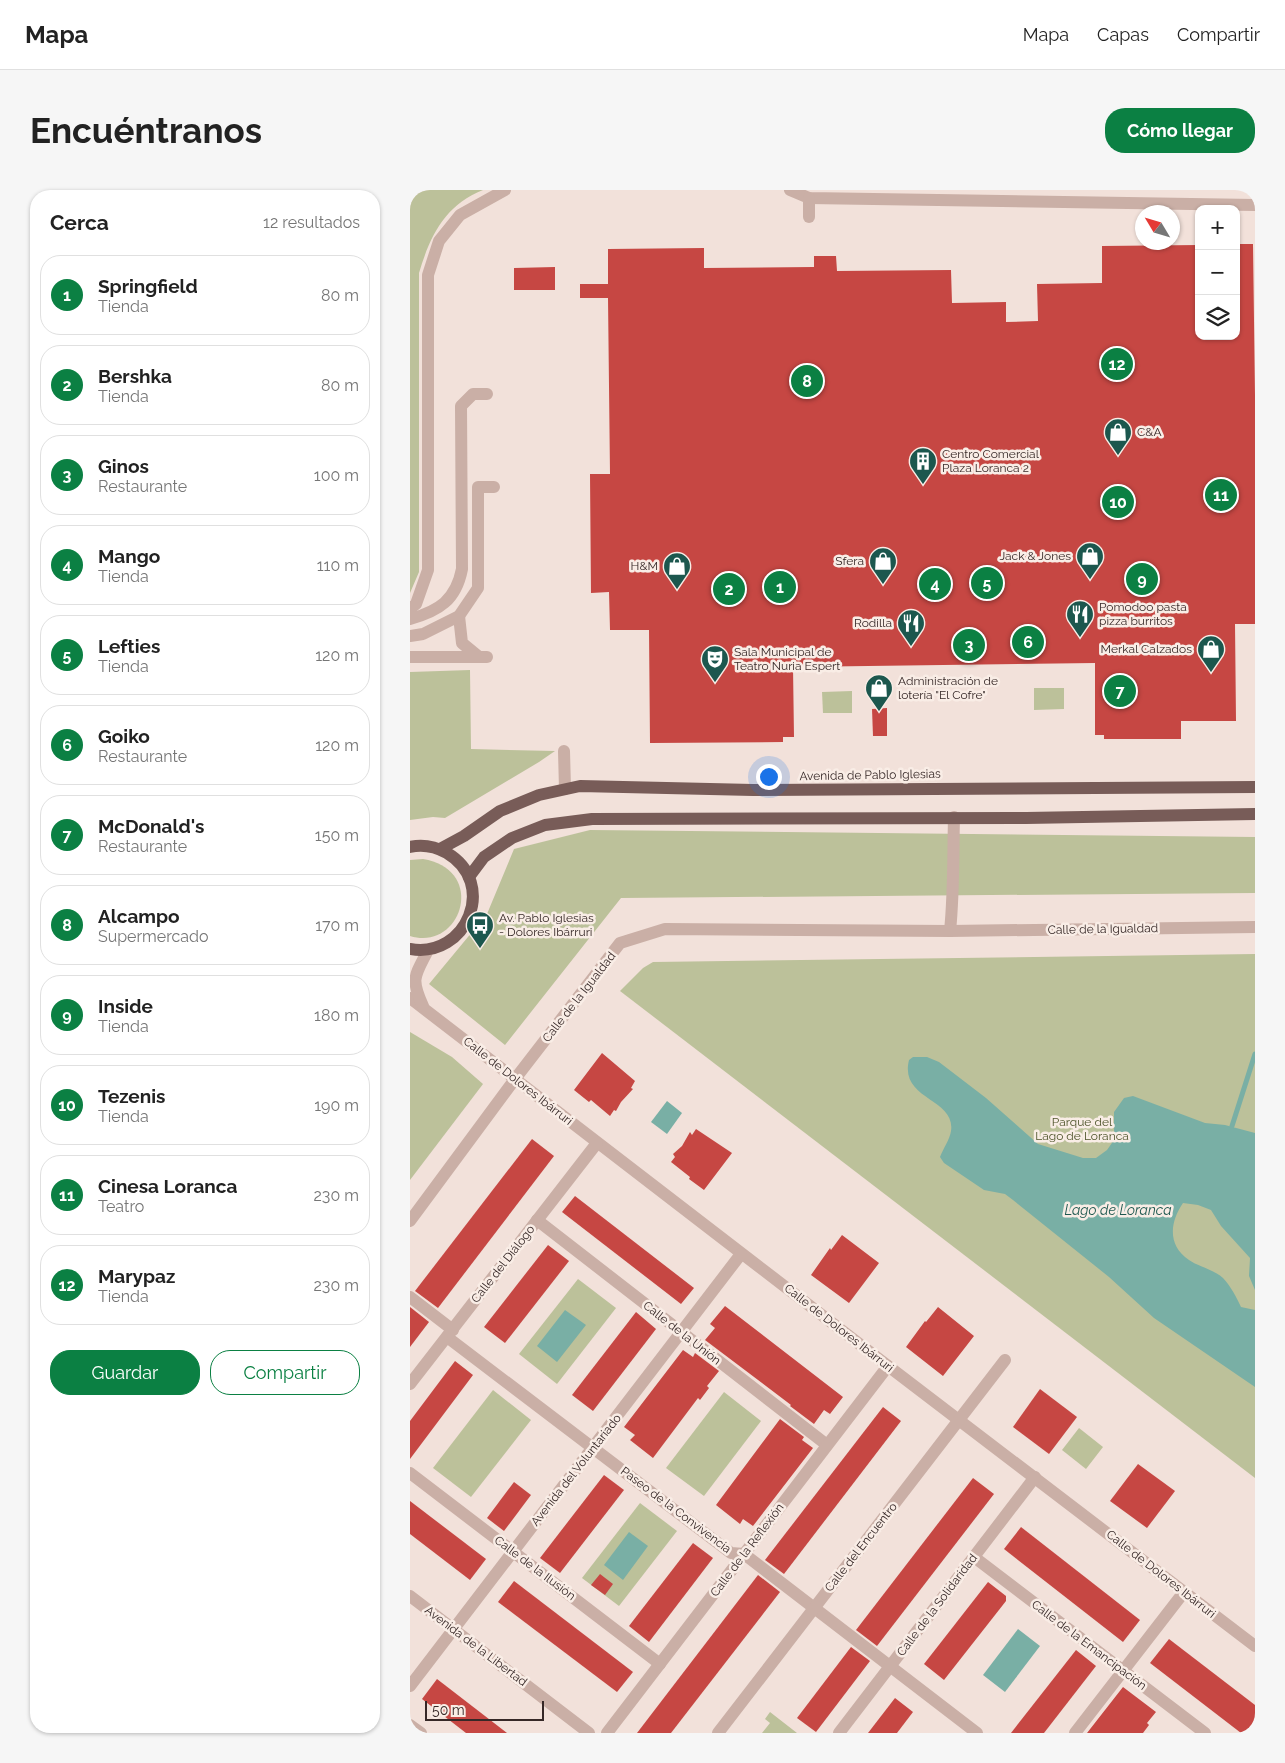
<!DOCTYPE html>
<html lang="es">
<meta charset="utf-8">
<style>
body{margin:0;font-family:Raleway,sans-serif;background:#f6f6f6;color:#222}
.controls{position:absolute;right:15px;top:15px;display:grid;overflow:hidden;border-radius:10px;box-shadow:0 1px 4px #0004}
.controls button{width:45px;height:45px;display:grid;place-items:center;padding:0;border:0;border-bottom:1px solid #e0e0e0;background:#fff;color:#222;font:25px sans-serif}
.compass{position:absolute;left:725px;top:15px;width:45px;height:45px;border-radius:50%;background:#fff;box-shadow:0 1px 4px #0004;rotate:308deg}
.scale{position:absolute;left:15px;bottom:12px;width:119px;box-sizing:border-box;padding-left:5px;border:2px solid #362827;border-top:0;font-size:14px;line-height:18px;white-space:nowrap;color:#362827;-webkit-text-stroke:4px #f9ede6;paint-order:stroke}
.you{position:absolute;left:358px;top:586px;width:18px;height:18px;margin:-12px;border:4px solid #fff;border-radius:50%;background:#1a73e8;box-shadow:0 0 0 8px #1a73e833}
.badge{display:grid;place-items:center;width:32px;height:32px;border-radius:50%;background:#0b8043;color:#fff;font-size:16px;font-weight:700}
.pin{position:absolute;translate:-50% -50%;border:2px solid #fff;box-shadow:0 1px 5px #0006}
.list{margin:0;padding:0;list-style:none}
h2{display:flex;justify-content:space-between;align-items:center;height:65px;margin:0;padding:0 20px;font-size:21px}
h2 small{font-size:16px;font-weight:400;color:#767676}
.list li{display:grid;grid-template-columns:32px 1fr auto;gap:15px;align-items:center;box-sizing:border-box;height:80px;margin:0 10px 10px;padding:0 10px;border:1px solid #e0e0e0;border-radius:20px}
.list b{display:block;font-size:19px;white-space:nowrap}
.list p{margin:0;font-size:16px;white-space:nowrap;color:#767676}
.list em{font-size:16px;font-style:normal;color:#767676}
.actions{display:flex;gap:10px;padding:15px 20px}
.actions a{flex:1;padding:11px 0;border:1px solid #0b8043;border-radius:20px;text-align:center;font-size:18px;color:#0b8043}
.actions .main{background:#0b8043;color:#fff}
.icon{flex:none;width:28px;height:28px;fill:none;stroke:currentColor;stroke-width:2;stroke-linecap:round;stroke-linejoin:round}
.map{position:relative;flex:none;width:845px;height:1543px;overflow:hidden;border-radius:20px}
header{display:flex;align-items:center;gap:30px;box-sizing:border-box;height:70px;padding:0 25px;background:#fff;border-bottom:1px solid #e0e0e0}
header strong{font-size:24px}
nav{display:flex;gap:28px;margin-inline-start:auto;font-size:18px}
.intro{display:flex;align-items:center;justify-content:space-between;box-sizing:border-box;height:120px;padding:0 30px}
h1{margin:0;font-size:35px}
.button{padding:12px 22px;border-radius:20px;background:#0b8043;color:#fff;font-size:18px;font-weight:700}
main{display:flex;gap:30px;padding:0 30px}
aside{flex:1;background:#fff;border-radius:20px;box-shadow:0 1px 4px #0004}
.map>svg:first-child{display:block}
.green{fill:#bcc19a}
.water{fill:#79afa5}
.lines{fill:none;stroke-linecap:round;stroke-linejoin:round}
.stream{stroke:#79afa5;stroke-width:5}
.building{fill:#c64743}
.minor{stroke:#caafa6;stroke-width:12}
.major{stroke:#785c58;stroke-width:12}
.labels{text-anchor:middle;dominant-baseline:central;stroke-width:5;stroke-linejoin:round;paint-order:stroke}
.poi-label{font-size:12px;fill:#362827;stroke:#f9ede6;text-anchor:start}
.street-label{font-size:12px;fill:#362827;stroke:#f9ede6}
.park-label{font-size:12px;fill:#4e542b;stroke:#f9ede6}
.water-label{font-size:14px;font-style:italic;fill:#1c574e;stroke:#f9ede6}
</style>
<header>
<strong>Mapa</strong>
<nav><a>Mapa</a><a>Capas</a><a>Compartir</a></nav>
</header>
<div class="intro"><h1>Encuéntranos</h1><a class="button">Cómo llegar</a></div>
<main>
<aside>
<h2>Cerca<small>12 resultados</small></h2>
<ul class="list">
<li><span class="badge">1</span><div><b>Springfield</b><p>Tienda</p></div><em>80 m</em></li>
<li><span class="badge">2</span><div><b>Bershka</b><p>Tienda</p></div><em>80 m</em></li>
<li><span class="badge">3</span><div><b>Ginos</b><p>Restaurante</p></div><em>100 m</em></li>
<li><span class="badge">4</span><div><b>Mango</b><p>Tienda</p></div><em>110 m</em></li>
<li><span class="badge">5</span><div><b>Lefties</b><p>Tienda</p></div><em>120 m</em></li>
<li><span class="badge">6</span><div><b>Goiko</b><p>Restaurante</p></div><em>120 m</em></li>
<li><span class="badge">7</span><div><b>McDonald's</b><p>Restaurante</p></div><em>150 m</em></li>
<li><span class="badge">8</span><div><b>Alcampo</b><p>Supermercado</p></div><em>170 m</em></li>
<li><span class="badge">9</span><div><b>Inside</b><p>Tienda</p></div><em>180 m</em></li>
<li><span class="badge">10</span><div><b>Tezenis</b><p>Tienda</p></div><em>190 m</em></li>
<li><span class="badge">11</span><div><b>Cinesa Loranca</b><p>Teatro</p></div><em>230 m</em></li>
<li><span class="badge">12</span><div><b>Marypaz</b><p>Tienda</p></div><em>230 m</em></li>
</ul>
<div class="actions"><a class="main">Guardar</a><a>Compartir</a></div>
</aside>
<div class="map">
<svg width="845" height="1543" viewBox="0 0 845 1543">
<rect width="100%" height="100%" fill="#f2e1da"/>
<!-- green -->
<g class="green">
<path d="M0,0H73C35,15 20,46 9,83V382L0,403Z"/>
<polygon points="60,480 61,559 145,561 129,572 35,628 23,627 0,630 0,482"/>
<polygon points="624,498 654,498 654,519 624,520"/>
<polygon points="442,501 442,523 413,523 412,502"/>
<polygon points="180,640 845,647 845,703 211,708 95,855 19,794 77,724 104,659"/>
<path d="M13,669C78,680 51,762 0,746V670Z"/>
<polygon points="845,764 845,1288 210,801 233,778 243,772"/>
<polygon points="0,842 42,867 73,894 0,990"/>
<polygon points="168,1089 206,1118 147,1194 109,1164"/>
<polygon points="83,1200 121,1230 61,1307 23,1278"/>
<polygon points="314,1202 351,1231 294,1306 256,1278"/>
<polygon points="669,1238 693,1257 676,1279 652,1260"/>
<polygon points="230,1313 267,1341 209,1416 172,1388"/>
<polygon points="360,1522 387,1543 352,1543 360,1533 355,1529"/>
</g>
<!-- water -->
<g class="water">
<path d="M503,867H517L529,872L576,908L628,954L673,968H686L697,960L704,950V922L714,908L723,906L795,933L815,935L845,943V1100L839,1086L840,1068L811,1036L801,1020L788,1015L773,1013C760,1032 757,1055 779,1070C789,1077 803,1079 813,1088C820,1095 827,1108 831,1117L845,1120V1197L744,1128L699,1087L603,1010L595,1004L574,1000L534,973L530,967C533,959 540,949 541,941C546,908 489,910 499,870Z"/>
<polygon points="257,911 272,923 257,944 241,932"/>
<polygon points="155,1120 176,1135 147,1172 127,1156"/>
<polygon points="219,1342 238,1356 213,1390 194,1375"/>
<polygon points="608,1439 630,1456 595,1502 573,1485"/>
</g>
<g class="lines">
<!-- stream -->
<polyline class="stream" points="822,936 845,864"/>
</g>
<!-- building -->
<g class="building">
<polygon points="826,54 843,54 845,205 845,434 825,434 826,531 771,531 771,549 694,549 694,545 685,545 685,473 383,477 384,547 373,547 373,552 240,553 239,440 200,440 199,402 181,403 180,284 200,284 198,108 170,108 170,94 198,94 198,59 294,58 294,78 404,77 404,66 426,66 427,81 541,80 542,113 596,112 596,132 628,131 627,94 692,93 692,56 789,55 789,146 826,146"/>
<polygon points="145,77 145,100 104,100 104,78"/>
<polygon points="477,518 477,546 463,546 462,519"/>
<polygon points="192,863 225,891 221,898 223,899 211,912 206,921 204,920 200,926 181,910 179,912 164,900"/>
<polygon points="286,939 322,963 294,1000 279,989 280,987 261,972 265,967 263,964 272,956 280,942 282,945"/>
<polygon points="122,949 144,966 28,1118 5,1101"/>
<polygon points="165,1006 284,1098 271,1114 152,1022"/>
<polygon points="432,1045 469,1073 439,1113 401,1085 420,1058 421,1060"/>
<polygon points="138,1055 159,1071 95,1153 74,1137"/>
<polygon points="315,1116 433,1207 420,1224 414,1220 404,1234 380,1216 381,1215 295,1150 305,1138 300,1134"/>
<polygon points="0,1117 19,1132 0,1157"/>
<polygon points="528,1117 564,1146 533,1186 496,1157 515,1131 516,1132"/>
<polygon points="226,1122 246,1139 183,1221 162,1205"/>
<polygon points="273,1160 283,1167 285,1163 309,1181 297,1196 299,1198 290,1210 288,1208 243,1268 220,1250 225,1245 214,1237"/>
<polygon points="45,1171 63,1185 0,1269 0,1231"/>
<polygon points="630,1199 667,1227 639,1264 603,1237"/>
<polygon points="473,1217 491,1231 374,1384 355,1370"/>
<polygon points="370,1229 394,1247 392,1250 403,1258 343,1336 333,1329 330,1334 306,1315"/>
<polygon points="728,1274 765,1301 737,1338 700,1311"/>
<polygon points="194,1285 214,1300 150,1383 130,1368"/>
<polygon points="563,1288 584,1304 467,1456 446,1440"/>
<polygon points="104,1292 121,1305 94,1341 77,1328"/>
<polygon points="0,1311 76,1369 60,1390 0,1344"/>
<polygon points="611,1337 730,1430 713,1452 594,1359"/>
<polygon points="283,1353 303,1368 239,1452 219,1436"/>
<polygon points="190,1384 203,1394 195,1405 181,1395"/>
<polygon points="348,1385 370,1402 343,1437 261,1543 227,1543"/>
<polygon points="104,1391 223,1482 207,1502 88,1412"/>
<polygon points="578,1392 596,1406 596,1411 534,1490 514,1474"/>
<polygon points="759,1449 845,1515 845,1543 831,1543 740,1473"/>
<polygon points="441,1457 460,1471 406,1542 387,1528"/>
<polygon points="666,1460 686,1476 634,1543 601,1543"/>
<polygon points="27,1489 75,1526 97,1543 56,1543 12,1509"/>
<polygon points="713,1497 746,1522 737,1533 739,1535 733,1543 677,1543"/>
<polygon points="485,1508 503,1522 487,1543 458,1543"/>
</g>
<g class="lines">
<!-- minor -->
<g class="minor">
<polyline points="380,0 399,8 845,15"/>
<polyline points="399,27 399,8"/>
<polyline points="0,419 6,414 18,380 18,85 29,51 50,25 95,0"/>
<polyline points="49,426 52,453 69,467"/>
<path d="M0,429C29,421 46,410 52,379L51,216L63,204H77"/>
<polyline points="0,446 13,444 49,426 68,398 68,297 84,297"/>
<polyline points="0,467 77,467"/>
<polyline points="154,561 155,599"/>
<path d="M540,741C544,703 543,665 544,627"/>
<polyline points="0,808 478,1176 845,1456"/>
<path d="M13,816C0,788 5,786 18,760"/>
<polyline points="127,1030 417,1255"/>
<polyline points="0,1031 105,889 210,753 255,739 540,741 845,737"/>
<polyline points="0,1107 43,1140"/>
<polyline points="37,1147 321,1363 334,1364 567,1543"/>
<polyline points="0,1194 187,953"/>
<polyline points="0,1283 250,1474"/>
<polyline points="564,1367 795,1543"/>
<polyline points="0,1406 179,1543"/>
<polyline points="0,1496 331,1064"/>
<polyline points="0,1535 11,1543"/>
<polyline points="197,1543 478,1176"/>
<polyline points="308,1543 595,1170"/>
<polyline points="429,1543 625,1287"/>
<polyline points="665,1543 774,1402"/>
</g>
<!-- major -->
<g class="major">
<path d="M0,657C13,654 26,657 37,663C88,693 57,769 0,759"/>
<polyline points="30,659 54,646 90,621 129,605 170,596 343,600 845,597"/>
<polyline points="59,687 74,667 102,648 135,635 182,629 616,628 845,624"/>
</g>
</g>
<!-- icons -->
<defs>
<g id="shop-pin" transform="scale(1.4375)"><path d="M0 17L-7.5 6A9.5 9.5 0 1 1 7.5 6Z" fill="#1c574e" stroke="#f9ede6"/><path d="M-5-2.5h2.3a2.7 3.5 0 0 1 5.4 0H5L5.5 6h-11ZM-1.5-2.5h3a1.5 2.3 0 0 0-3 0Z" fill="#fff"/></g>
<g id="building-pin" transform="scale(1.4375)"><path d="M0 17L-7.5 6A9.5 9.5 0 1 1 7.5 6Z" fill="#1c574e" stroke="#f9ede6"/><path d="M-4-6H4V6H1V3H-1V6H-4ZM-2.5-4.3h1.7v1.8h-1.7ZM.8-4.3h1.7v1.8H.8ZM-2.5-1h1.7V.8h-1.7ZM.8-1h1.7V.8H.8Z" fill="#fff"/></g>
<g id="restaurant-pin" transform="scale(1.4375)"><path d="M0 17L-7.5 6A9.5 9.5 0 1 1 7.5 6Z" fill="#1c574e" stroke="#f9ede6"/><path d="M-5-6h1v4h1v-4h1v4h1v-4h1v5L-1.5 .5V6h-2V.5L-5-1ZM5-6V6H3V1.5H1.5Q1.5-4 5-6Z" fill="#fff"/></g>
<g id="theatre-pin" transform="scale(1.4375)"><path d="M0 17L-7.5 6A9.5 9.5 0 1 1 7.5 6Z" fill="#1c574e" stroke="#f9ede6"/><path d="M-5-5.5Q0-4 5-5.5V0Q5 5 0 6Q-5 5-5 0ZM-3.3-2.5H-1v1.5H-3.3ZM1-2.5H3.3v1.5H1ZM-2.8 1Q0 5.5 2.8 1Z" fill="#fff"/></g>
<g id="bus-pin" transform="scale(1.4375)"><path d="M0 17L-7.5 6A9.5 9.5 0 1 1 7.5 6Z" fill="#1c574e" stroke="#f9ede6"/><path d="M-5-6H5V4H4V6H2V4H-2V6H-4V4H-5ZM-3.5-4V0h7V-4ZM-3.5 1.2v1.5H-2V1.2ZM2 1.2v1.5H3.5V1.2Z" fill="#fff"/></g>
</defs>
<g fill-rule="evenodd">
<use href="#shop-pin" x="708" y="242"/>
<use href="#building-pin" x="513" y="271"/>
<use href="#shop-pin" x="680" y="366"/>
<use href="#shop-pin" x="473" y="371"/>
<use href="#shop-pin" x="267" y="376"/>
<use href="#restaurant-pin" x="670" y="424"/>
<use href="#restaurant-pin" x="501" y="433"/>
<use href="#shop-pin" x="801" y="459"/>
<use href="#theatre-pin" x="305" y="469"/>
<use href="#shop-pin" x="469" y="498"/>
<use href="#bus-pin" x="70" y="735"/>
</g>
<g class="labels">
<!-- poi labels -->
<g class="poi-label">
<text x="727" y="242">C&amp;A</text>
<text x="532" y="264">Centro Comercial<tspan x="532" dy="14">Plaza Loranca 2</tspan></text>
<text x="661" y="366" text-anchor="end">Jack &amp; Jones</text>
<text x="454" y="371" text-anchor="end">Sfera</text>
<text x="248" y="376" text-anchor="end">H&amp;M</text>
<text x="689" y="417">Pomodoo pasta<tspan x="689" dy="14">pizza burritos</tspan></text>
<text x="482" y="433" text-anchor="end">Rodilla</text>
<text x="782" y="459" text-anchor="end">Merkal Calzados</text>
<text x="324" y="462">Sala Municipal de<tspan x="324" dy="14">Teatro Nuria Espert</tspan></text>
<text x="488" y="491">Administración de<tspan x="488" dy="14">lotería "El Cofre"</tspan></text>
<text x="89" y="728">Av. Pablo Iglesias<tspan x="89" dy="14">- Dolores Ibárruri</tspan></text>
</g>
<!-- street labels -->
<g class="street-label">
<text transform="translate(460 585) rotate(-1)">Avenida de Pablo Iglesias</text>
<text transform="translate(693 739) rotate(-1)">Calle de la Igualdad</text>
<text transform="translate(169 807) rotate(-52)">Calle de la Igualdad</text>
<text transform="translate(108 891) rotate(38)">Calle de Dolores Ibárruri</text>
<text transform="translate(93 1074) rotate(-52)">Calle del Diálogo</text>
<text transform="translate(429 1138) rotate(38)">Calle de Dolores Ibárruri</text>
<text transform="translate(272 1143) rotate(38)">Calle de la Unión</text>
<text transform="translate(166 1280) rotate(-52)">Avenida del Voluntariado</text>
<text transform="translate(266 1320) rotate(37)">Paseo de la Convivencia</text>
<text transform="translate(451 1357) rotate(-52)">Calle del Encuentro</text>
<text transform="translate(337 1360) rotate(-53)">Calle de la Reflexión</text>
<text transform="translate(125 1378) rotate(37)">Calle de la Ilusión</text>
<text transform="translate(751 1384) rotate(38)">Calle de Dolores Ibárruri</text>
<text transform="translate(527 1415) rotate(-53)">Calle de la Solidaridad</text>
<text transform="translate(679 1455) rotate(37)">Calle de la Emancipación</text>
<text transform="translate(66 1456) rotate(37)">Avenida de la Libertad</text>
</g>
<!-- park labels -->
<g class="park-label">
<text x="672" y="932">Parque del<tspan x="672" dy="14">Lago de Loranca</tspan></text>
</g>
<!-- water labels -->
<g class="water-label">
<text x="708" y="1020">Lago de Loranca</text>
</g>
</g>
</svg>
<div class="controls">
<button>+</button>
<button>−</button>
<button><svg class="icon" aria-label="layers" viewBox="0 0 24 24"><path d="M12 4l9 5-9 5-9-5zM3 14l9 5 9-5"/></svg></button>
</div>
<svg class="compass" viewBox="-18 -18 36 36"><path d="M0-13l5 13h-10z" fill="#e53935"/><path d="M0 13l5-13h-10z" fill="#767676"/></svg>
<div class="scale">50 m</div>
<div class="you"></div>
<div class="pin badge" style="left:370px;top:397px">1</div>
<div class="pin badge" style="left:319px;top:399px">2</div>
<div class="pin badge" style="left:559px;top:455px">3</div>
<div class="pin badge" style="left:525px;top:394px">4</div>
<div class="pin badge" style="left:577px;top:393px">5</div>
<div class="pin badge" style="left:618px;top:452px">6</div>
<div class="pin badge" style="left:710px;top:501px">7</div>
<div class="pin badge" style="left:397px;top:191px">8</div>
<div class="pin badge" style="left:732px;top:389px">9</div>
<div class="pin badge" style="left:708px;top:312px">10</div>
<div class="pin badge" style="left:811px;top:305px">11</div>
<div class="pin badge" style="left:707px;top:174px">12</div>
</div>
</main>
